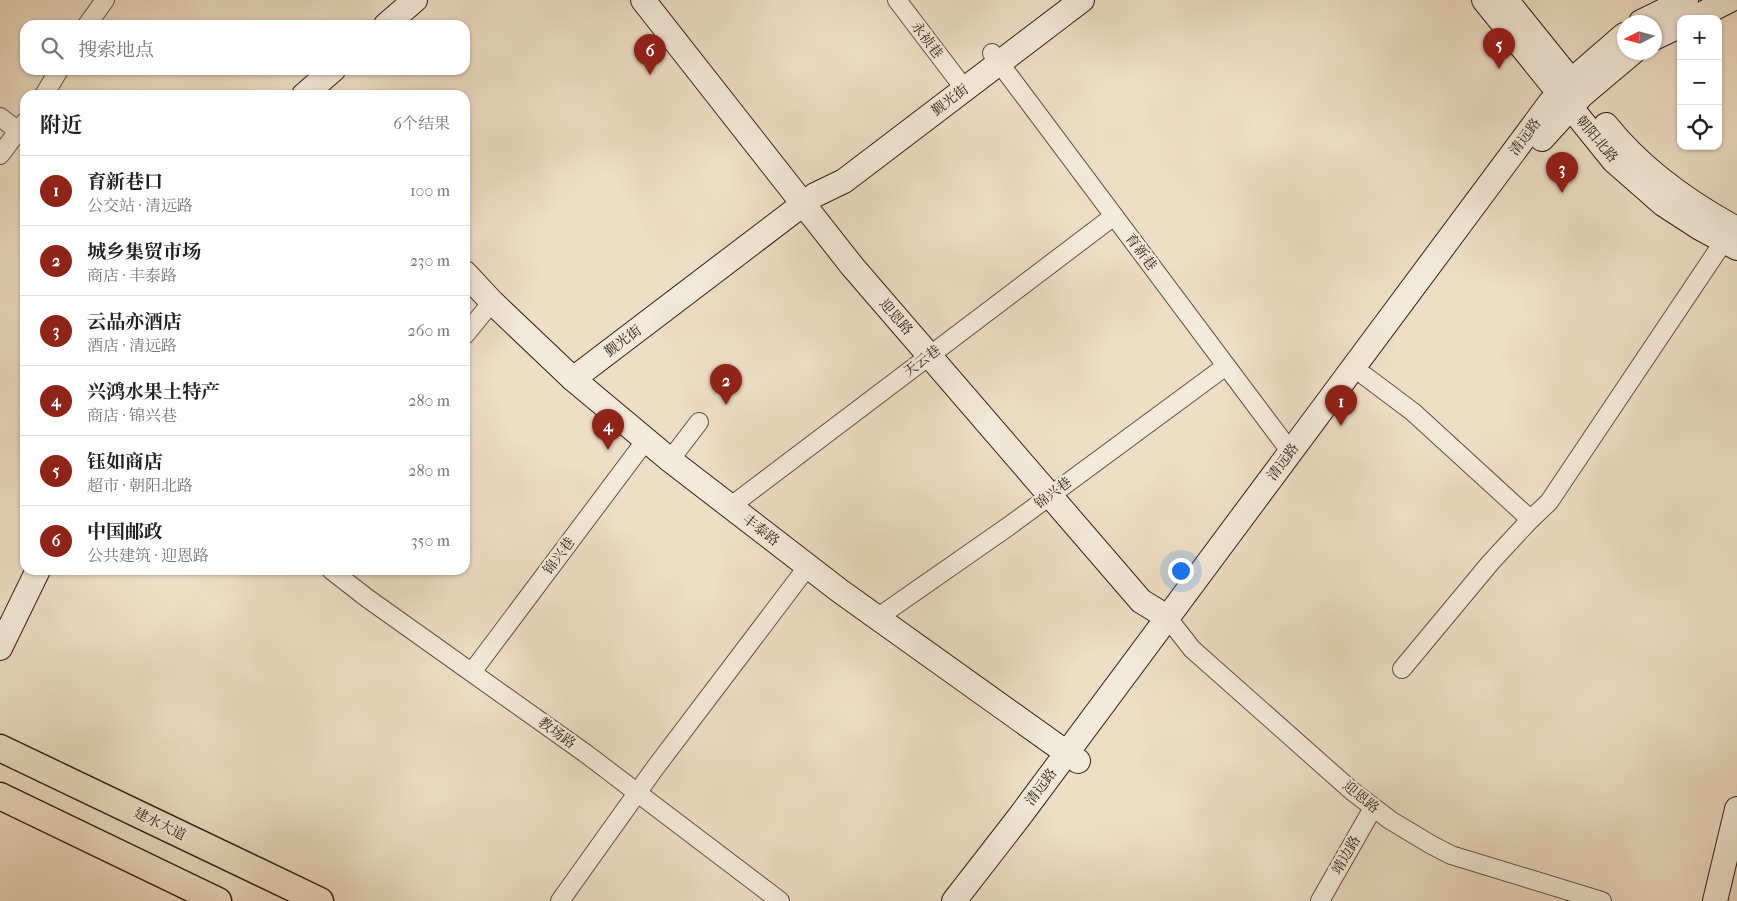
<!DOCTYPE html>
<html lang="zh">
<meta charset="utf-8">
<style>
body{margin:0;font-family:"IM FELL French Canon","Noto Serif SC",serif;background:#f6f6f6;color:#202124}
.controls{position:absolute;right:15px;top:15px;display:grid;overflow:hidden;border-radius:10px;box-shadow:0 1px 4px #0004}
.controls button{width:45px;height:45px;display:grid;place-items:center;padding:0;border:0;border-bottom:1px solid #e0e0e0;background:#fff;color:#202124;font:25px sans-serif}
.compass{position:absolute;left:1617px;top:15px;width:45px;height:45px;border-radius:50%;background:#fff;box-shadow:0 1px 4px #0004;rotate:264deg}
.you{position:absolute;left:1180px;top:570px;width:18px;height:18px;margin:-12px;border:4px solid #fff;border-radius:50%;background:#1a73e8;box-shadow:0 0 0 8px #1a73e833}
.badge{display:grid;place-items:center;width:32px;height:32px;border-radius:50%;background:#8f2418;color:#fff;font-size:16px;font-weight:700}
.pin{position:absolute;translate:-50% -41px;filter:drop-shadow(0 1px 2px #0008)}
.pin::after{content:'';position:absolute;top:26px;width:18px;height:15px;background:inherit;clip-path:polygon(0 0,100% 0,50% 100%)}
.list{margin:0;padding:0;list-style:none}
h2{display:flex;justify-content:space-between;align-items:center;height:65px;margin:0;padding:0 20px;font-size:21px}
h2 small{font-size:16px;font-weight:400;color:#757577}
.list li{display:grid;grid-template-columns:32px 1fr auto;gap:15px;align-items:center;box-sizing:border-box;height:70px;padding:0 20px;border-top:1px solid #e0e0e0}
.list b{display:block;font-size:19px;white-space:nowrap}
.list p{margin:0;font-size:16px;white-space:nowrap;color:#757577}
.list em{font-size:16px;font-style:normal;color:#757577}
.icon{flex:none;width:28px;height:28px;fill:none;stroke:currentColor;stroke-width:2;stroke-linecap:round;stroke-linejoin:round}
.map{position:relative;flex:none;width:1737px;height:901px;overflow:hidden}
.search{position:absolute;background:#fff;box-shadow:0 1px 4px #0004;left:20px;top:20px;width:450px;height:55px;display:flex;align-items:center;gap:12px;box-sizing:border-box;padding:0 18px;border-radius:15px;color:#757577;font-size:19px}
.panel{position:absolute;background:#fff;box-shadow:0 1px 4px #0004;left:20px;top:90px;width:450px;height:485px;border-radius:15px}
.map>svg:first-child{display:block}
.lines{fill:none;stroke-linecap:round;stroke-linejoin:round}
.street-casing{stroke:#605042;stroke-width:20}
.secondary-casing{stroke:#312016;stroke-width:26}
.primary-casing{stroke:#312016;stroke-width:29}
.street{stroke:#f4ead9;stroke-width:18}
.secondary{stroke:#f4ead9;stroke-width:24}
.primary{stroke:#eedec5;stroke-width:26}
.labels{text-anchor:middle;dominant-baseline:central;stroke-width:4.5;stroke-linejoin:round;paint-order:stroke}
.street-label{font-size:14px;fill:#312016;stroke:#f4ead9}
</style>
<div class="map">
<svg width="1737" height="901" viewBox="0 0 1737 901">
<rect width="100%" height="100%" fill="#eedec5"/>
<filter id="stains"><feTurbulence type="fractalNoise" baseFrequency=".004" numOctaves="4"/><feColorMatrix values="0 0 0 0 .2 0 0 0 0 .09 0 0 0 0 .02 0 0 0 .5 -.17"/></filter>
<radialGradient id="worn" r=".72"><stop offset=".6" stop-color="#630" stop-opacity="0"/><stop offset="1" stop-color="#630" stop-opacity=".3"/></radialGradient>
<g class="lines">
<!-- street casing -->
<g class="street-casing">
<g id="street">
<polyline points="897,0 957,79"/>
<polyline points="87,25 105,0"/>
<polyline points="992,53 1290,451"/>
<polyline points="44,95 59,70"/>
<polyline points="0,117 13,127 25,132"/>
<polyline points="0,155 25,122"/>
<polyline points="465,335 492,302"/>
<polyline points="1365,376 1413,412 1530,519"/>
<polyline points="670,460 699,422"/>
<polyline points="731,506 1114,216"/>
<polyline points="331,570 367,598 585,753 780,901"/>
<polyline points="1167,617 1192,649 1352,791 1390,820 1430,844 1451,855 1602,901"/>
<polyline points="877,618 1009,526 1226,366"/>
<polyline points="1402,669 1491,562 1529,521 1549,502 1724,241"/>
<polyline points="472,672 646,440"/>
<polyline points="560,901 655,768 808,566"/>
<polyline points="1320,901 1373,808"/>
</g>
</g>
<!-- secondary casing -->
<g class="secondary-casing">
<g id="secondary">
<polyline points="643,0 852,266 1141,601 1167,617"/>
<polyline points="1484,0 1614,161 1663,204 1700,228 1737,248"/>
<polyline points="1506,0 1581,93"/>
<polyline points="1692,19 1730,0"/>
<polyline points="1641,22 1686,0"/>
<polyline points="386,25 415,0"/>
<polyline points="1654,38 1681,25"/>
<polyline points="304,95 333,70"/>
<path d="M1606,125C1642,170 1687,202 1737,229"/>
<polyline points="1542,139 1582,95 1633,52"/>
<polyline points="465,273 492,302 573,379 670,460 840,591 1078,761"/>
<polyline points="573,379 815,195 844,181 1082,0"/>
<polyline points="0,648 38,570"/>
<polyline points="954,901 1020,816 1550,103 1579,74 1624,35"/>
<polyline points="1715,901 1737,809"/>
</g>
</g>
<!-- primary casing -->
<g class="primary-casing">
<g id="primary">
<polyline points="0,748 320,901"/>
<polyline points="0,796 218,901"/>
</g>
</g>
<!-- street -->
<use href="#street" class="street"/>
<!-- secondary -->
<use href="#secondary" class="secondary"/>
<!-- primary -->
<use href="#primary" class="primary"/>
</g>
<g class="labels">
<!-- street labels -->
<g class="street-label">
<text transform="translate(927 40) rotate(53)">永祯巷</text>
<text transform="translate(950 100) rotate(-37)">觐光街</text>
<text transform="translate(1525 137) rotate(-53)">清远路</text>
<text transform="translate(1597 139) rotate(50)">朝阳北路</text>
<text transform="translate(1141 252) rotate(53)">育新巷</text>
<text transform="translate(896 317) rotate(49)">迎恩路</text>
<text transform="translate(623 341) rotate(-37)">觐光街</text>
<text transform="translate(922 361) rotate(-37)">天云巷</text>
<text transform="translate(1283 462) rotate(-53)">清远路</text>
<text transform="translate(1053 493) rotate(-37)">锦兴巷</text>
<text transform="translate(761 530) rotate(38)">丰泰路</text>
<text transform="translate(559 556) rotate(-53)">锦兴巷</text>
<text transform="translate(557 733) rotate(36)">教场路</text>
<text transform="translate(1041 787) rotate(-53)">清远路</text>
<text transform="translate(1361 797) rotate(39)">迎恩路</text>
<text transform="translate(160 824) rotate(26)">建水大道</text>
<text transform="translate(1346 855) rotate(-60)">靖边路</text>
</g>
</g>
<rect width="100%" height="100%" filter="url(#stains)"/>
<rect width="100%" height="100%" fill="url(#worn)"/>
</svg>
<div class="controls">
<button>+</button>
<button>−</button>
<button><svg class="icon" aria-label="locate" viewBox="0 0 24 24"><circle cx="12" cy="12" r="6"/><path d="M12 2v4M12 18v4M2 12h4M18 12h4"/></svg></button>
</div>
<svg class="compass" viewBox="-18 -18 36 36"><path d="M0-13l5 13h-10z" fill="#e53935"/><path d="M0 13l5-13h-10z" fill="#757577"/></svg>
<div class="you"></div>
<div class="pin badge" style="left:1341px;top:426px">1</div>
<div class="pin badge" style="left:726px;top:405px">2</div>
<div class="pin badge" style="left:1562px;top:193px">3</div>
<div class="pin badge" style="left:608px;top:450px">4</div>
<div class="pin badge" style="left:1499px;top:69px">5</div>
<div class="pin badge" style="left:650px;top:75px">6</div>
<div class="search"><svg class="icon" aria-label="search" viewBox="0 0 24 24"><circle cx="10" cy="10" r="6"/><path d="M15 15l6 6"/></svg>搜索地点</div>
<section class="panel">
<h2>附近<small>6个结果</small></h2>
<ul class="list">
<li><span class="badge">1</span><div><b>育新巷口</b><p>公交站 · 清远路</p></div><em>100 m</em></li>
<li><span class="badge">2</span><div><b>城乡集贸市场</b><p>商店 · 丰泰路</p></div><em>230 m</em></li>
<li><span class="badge">3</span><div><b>云品亦酒店</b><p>酒店 · 清远路</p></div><em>260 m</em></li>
<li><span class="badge">4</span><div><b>兴鸿水果土特产</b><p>商店 · 锦兴巷</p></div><em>280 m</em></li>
<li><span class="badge">5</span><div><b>钰如商店</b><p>超市 · 朝阳北路</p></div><em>280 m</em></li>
<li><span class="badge">6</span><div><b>中国邮政</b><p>公共建筑 · 迎恩路</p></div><em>350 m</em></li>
</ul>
</section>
</div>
